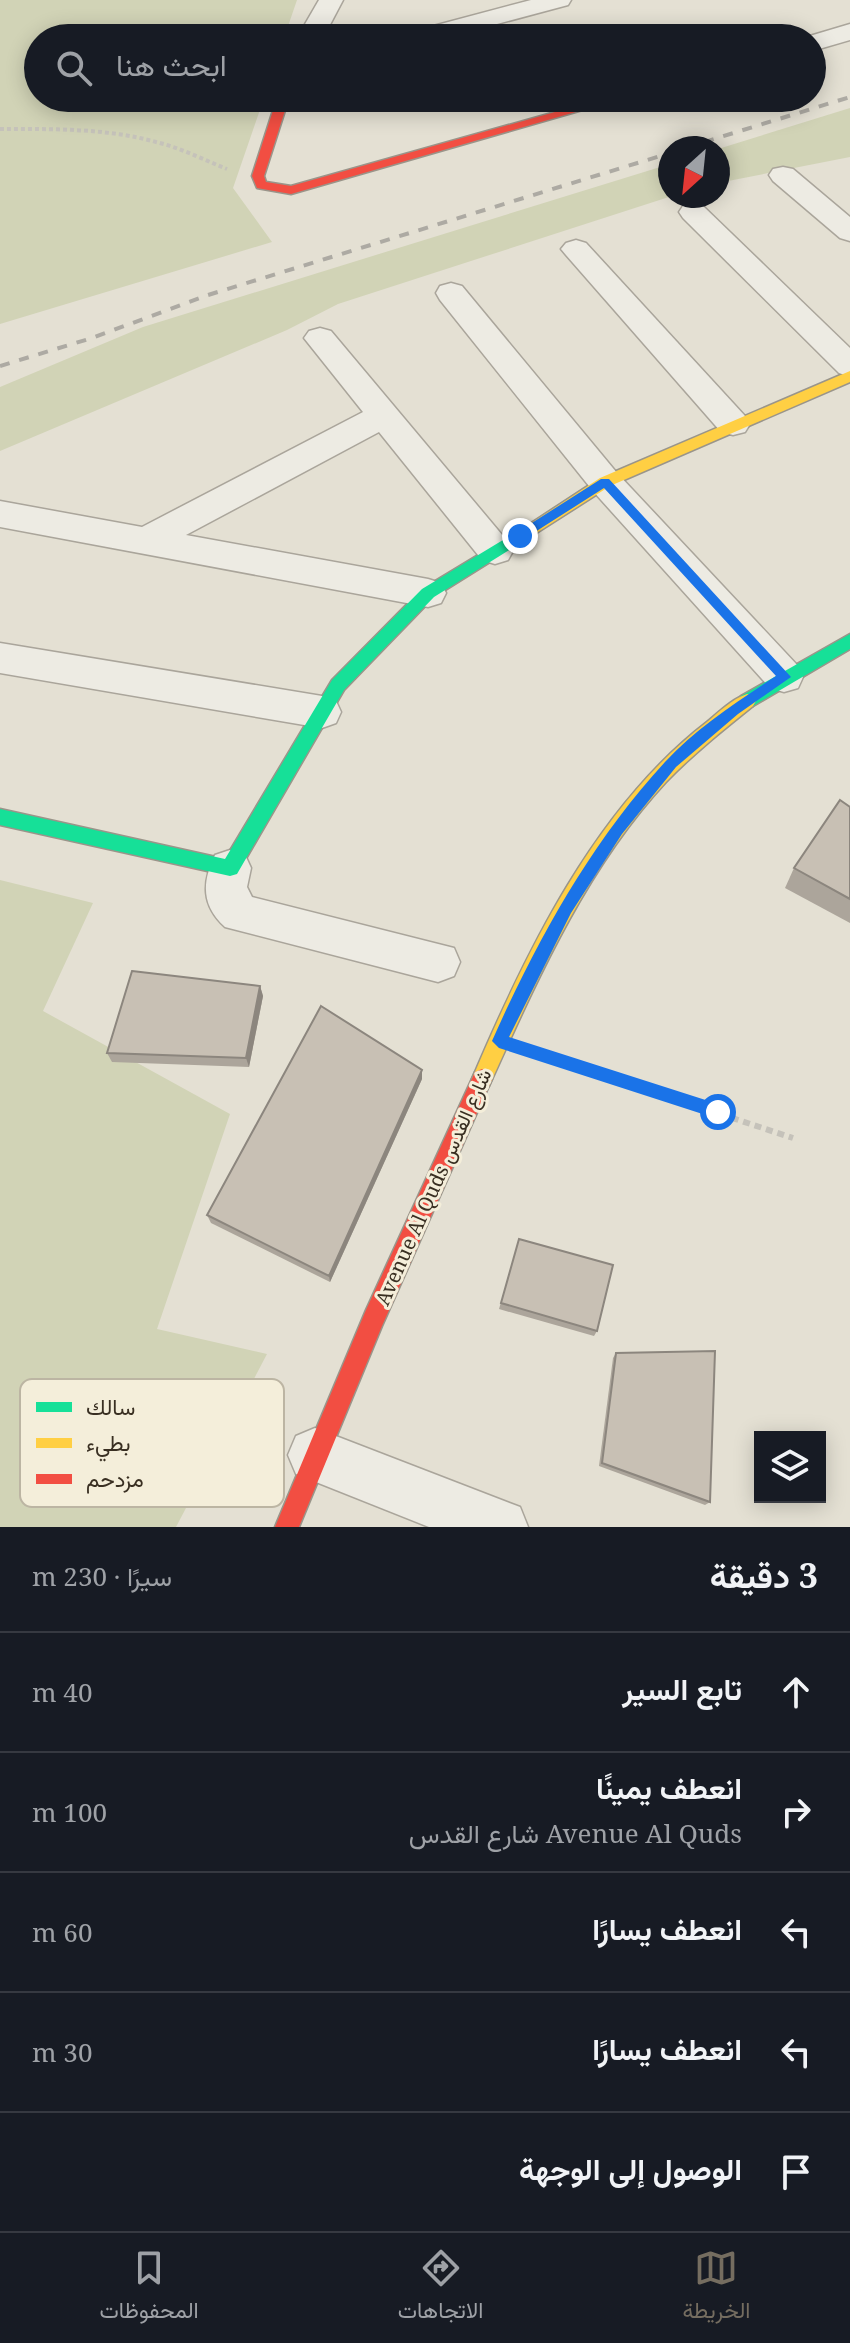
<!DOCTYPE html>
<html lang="ar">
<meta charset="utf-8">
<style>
body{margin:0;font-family:"Noto Serif",Vazirmatn,serif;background:#242831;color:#f1f3f6;direction:rtl}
.controls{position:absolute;right:24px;bottom:24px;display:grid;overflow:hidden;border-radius:0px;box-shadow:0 4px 20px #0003}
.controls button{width:72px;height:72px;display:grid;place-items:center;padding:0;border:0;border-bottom:2px solid #363941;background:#171b24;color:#f1f3f6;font:40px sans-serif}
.compass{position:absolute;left:658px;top:136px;width:72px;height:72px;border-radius:50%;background:#171b24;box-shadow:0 4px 20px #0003;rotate:207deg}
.stop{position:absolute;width:24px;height:24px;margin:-18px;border:6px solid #1a73e8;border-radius:50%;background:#fff}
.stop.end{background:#1a73e8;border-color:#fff;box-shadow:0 2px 8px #0008}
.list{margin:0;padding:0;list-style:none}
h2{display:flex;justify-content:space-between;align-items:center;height:104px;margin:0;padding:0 32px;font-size:34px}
h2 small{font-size:26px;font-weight:400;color:#9ea1a6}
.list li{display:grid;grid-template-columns:52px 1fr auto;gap:24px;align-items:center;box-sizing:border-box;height:120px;padding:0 32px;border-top:2px solid #363941}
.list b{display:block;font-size:30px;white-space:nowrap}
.list p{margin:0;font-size:26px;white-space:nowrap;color:#9ea1a6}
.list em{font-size:26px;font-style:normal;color:#9ea1a6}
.icon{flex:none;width:44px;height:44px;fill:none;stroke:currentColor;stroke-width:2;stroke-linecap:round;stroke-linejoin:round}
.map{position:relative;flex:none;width:850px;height:1527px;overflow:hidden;direction:ltr}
.search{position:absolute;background:#171b24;box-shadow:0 4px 20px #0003;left:24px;right:24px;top:24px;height:88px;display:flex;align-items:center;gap:20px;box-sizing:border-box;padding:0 28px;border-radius:44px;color:#9ea1a6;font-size:30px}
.sheet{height:704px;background:#171b24}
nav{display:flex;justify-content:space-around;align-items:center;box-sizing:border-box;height:112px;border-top:2px solid #363941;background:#171b24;font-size:22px;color:#9ea1a6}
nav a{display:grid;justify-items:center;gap:4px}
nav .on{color:#756d60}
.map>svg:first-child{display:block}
.green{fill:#d1d3b6}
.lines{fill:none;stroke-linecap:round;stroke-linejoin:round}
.street-casing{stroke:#aaa59b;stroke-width:3}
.fast-casing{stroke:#9a958a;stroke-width:3}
.slow-casing{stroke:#9a958a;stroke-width:3}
.jam-casing{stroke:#9a958a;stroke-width:3}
.path-far1{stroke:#c5c2ba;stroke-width:4;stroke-dasharray:4 3;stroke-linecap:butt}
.path{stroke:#c5c2ba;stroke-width:6;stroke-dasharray:7 5;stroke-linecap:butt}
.street{fill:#edebe3;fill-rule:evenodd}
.fast{fill:#16e098;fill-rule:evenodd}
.slow{fill:#ffcf43;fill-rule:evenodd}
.jam{fill:#f24e42;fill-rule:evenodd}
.rail{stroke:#adaaa3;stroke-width:4;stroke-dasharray:10 10;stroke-linecap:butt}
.wall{fill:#aca59b}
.shaded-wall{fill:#8c867e}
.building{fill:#c8c0b4;stroke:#8c867e;stroke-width:2}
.route{fill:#1a73e8}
.labels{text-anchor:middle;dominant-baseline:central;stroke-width:6;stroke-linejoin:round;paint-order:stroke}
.street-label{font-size:20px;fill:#392f22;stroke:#f4eeda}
.key{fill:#f4eeda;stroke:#bcb5a3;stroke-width:2}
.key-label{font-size:22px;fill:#392f22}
</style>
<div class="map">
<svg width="850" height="1527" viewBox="0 0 850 1527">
<rect width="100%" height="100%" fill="#e4e0d3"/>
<!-- green -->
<g class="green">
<polygon points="0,0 297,0 284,38 38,38 38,98 264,98 233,188 272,242 0,324"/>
<polygon points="850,108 850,157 718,183 718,149"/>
<polygon points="670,164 672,196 338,304 287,330 0,451 0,387 143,327"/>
<polygon points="0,880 93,903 43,1011 230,1114 157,1329 267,1354 176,1527 0,1527"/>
</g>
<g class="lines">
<!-- street casing -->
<g class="street-casing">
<g id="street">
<polygon points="319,0 343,0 323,38 297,38"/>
<polygon points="531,0 571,0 568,5 445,38 403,38 407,33"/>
<polygon points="850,24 850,40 812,51 812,38 803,38"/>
<polygon points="783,167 793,169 850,217 850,241 840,238 773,181 769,175 773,169"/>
<polygon points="693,203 703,206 850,348 850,377 839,373 683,218 679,212 683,206"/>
<polygon points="576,240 586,243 745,416 750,424 745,432 733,435 721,432 566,255 561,249 566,243"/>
<polygon points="451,283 462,286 617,473 798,666 803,677 798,688 784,692 770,688 593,491 440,300 436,293 440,286"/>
<polygon points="320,328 331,331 508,542 513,551 508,560 495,564 482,560 379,432 186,535 428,579 441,583 446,593 441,603 428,607 0,527 0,501 142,527 363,412 304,338 309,331"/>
<polygon points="0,643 322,696 336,701 341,712 336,723 322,728 0,673"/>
<path d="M230,850L245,855L251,868L247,887L252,897L454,948L460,962L454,976L438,982L225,927C201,905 202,882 215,855Z"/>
<polygon points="315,1428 520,1507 528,1527 429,1527 296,1474 288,1455 296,1436"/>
</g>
</g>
<!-- fast casing -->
<g class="fast-casing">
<g id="fast">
<polygon points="521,529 527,531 529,535 527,539 434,597 344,690 237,874 230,876 0,825 0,809 225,859 332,680 422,589"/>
<polygon points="850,634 850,649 753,706 741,706 738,701 741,696"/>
</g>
</g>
<!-- slow casing -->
<g class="slow-casing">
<g id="slow">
<polygon points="850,371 850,382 610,486 527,539 515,539 513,535 600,478"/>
<path d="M747,694L753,696L756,701L753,706C723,730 693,754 666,782C586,868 537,980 489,1086L482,1089L475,1086L472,1079C526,952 595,808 707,722C719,712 732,699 747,694Z"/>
</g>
</g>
<!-- jam casing -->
<g class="jam-casing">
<g id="jam">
<polygon points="277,98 289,98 264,176 266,182 291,186 605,98 624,98 291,194 257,188 252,176"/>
<polygon points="482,1069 489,1072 492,1079 382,1326 299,1527 275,1527 366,1310 475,1072"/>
</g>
</g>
<!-- path-far1 -->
<path class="path-far1" d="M0,129C52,129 106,128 156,142C181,148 204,160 227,169"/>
<!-- path -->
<polyline class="path" points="538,1054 793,1138"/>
<!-- street -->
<use href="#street" class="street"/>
<!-- fast -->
<use href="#fast" class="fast"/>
<!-- slow -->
<use href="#slow" class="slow"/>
<!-- jam -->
<use href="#jam" class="jam"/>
<!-- rail -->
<g class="rail">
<polyline points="685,148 850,97"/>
<polyline points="0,366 92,338 208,295 670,153"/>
</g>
</g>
<!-- wall -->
<g class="wall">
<polygon points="850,807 850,923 785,888 794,868"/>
<polygon points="260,986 263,996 249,1067 112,1062 107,1053"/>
<polygon points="422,1079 330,1282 211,1223 207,1215"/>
<polygon points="519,1239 597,1331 594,1336 499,1309"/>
<polygon points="616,1353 710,1502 705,1505 599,1466 613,1358"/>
</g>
<!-- shaded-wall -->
<g class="shaded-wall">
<polygon points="260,986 263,996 249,1067 246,1058"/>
<polygon points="422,1070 422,1079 330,1282 329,1276"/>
</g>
<!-- building -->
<g class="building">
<polygon points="840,800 850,807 850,899 794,868"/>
<polygon points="132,971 260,986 246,1058 107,1053"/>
<polygon points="321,1006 422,1070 329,1276 207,1215"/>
<polygon points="519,1239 613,1265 597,1331 501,1303"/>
<polygon points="715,1351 710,1502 602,1463 616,1353"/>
</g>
<!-- route -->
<path class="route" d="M601,479H609L791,677L738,714L676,767L622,834L571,913L509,1037L718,1104L726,1112L718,1119L499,1048L492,1041C536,942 591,842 665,762C696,728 738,701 776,676L604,488L524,539H516V533Z"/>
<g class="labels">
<!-- street labels -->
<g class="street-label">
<text transform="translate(433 1187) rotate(-66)">Avenue Al Quds شارع القدس</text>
</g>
</g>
<!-- legend -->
<rect x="20" y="1379" width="264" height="128" rx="12" class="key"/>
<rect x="36" y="1402" width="36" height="10" fill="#16e098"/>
<rect x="36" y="1438" width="36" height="10" fill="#ffcf43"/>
<rect x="36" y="1474" width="36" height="10" fill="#f24e42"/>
<g class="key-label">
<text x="86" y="1415">سالك</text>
<text x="86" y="1451">بطيء</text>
<text x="86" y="1487">مزدحم</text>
</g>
</svg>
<div class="controls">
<button><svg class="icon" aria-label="layers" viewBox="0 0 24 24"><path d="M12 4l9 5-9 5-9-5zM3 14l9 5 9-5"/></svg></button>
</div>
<svg class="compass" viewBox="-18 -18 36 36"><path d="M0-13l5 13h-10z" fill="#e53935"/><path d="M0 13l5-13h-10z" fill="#9ea1a6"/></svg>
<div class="stop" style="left:718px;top:1112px"></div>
<div class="stop end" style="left:520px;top:536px"></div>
<div class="search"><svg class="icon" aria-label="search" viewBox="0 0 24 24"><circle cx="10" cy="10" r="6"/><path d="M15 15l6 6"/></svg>ابحث هنا</div>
</div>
<section class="sheet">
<h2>3 دقيقة<small>سيرًا · 230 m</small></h2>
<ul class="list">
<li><svg class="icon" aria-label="ahead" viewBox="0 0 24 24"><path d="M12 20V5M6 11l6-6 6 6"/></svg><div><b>تابع السير</b></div><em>40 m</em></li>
<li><svg class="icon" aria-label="right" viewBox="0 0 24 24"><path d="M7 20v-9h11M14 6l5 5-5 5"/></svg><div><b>انعطف يمينًا</b><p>Avenue Al Quds شارع القدس</p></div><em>100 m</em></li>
<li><svg class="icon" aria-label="left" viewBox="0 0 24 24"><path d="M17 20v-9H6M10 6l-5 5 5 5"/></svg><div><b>انعطف يسارًا</b></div><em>60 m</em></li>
<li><svg class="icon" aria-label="left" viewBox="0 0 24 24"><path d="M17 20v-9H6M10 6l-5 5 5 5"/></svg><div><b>انعطف يسارًا</b></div><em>30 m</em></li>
<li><svg class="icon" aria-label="arrive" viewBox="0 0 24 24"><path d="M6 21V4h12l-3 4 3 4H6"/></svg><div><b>الوصول إلى الوجهة</b></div></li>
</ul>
</section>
<nav>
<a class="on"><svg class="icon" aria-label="map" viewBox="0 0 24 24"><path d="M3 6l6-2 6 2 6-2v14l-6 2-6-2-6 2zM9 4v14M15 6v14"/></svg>الخريطة</a>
<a><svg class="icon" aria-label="directions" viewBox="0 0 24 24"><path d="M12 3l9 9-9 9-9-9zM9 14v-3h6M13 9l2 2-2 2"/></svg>الاتجاهات</a>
<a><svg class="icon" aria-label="saved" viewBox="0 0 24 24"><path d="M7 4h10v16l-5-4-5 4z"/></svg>المحفوظات</a>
</nav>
